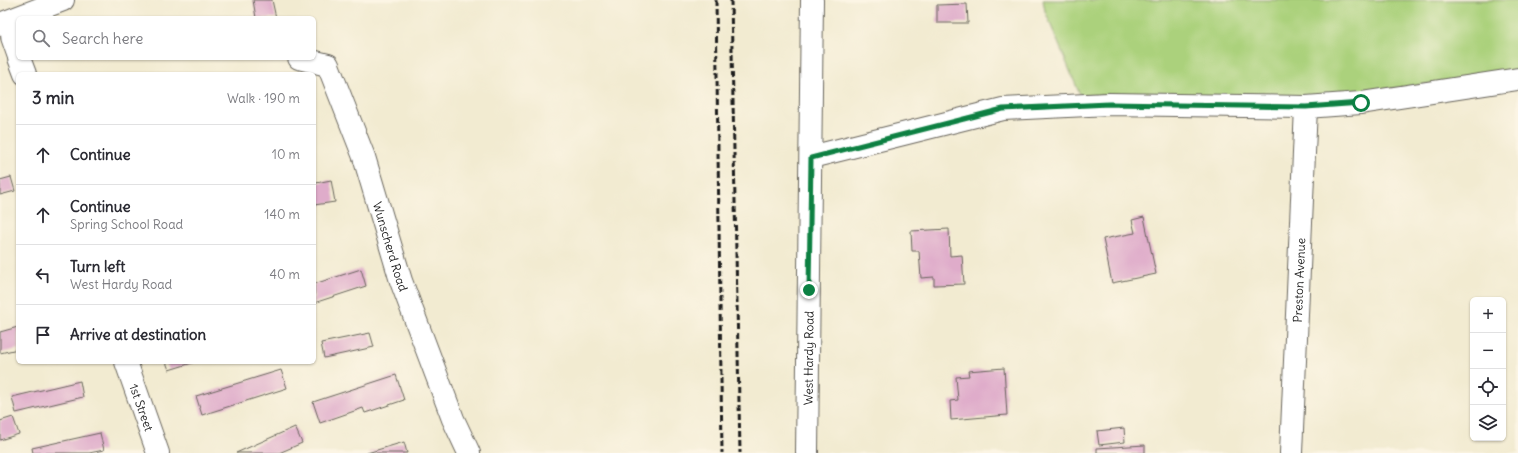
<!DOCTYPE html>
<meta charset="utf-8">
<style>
body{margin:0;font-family:Delius,sans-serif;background:#f2f2f3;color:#2b2b33}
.controls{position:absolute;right:12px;bottom:12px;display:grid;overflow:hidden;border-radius:6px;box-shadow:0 1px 3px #0004}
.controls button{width:36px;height:36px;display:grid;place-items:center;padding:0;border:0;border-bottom:1px solid #e1e1e2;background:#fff;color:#2b2b33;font:20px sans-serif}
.stop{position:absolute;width:12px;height:12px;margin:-9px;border:3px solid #0b8043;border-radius:50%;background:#fff}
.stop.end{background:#0b8043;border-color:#fff;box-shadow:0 1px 4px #0008}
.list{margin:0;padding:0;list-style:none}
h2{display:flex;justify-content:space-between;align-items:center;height:52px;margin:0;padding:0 16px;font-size:17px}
h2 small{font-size:13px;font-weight:400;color:#7c7c81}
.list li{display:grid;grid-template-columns:26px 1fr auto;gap:12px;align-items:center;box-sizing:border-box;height:60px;padding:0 16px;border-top:1px solid #e1e1e2}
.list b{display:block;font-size:15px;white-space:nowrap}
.list p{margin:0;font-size:13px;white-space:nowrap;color:#7c7c81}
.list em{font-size:13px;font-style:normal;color:#7c7c81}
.icon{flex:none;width:22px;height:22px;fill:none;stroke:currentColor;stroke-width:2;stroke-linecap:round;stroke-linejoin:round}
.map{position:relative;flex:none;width:1518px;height:453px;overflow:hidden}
.search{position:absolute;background:#fff;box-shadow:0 1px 3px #0004;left:16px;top:16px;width:300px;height:44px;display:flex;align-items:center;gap:10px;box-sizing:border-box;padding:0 14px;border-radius:6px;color:#7c7c81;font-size:15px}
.panel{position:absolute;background:#fff;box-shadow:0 1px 3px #0004;left:16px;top:72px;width:300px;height:292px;border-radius:6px}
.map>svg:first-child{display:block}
.green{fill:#abd17c;stroke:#64764c}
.building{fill:#dfacca}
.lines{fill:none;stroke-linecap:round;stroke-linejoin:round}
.minor-casing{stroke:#67645b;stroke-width:24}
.major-casing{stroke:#67645b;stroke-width:24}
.minor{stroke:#fff;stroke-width:22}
.major{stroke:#fff;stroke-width:22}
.rail{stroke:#1c1c1c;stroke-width:3;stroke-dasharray:6 3;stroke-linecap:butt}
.route{stroke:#0b8043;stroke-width:5}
.labels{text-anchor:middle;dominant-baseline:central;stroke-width:3;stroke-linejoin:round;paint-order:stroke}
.street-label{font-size:12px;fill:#1c1c1c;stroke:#fcf5e5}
</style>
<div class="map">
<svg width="1518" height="453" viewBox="0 0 1518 453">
<rect width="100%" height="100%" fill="#fcf5e5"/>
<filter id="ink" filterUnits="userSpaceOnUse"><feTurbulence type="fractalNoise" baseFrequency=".025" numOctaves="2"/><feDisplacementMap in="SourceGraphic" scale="8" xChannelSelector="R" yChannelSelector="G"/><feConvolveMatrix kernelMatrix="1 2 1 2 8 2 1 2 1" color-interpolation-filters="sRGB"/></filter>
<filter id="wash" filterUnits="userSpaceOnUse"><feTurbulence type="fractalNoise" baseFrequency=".012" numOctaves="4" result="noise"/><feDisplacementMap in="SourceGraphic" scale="16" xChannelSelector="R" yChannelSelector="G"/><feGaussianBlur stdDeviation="0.9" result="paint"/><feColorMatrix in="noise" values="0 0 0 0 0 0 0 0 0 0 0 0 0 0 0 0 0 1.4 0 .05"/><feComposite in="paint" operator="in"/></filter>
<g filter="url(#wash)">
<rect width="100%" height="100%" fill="#f2ebd1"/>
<!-- green -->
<polygon class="green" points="1043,0 1518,0 1518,72 1319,98 1080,95 1045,11"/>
<g id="blocks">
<!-- building -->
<g class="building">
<polygon points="253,0 272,0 276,18 256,18"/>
<polygon points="967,4 968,23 937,23 937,5"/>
<polygon points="11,177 15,191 0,195 0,180"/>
<polygon points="314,178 316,183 331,180 335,202 314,205"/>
<polygon points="1144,217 1156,274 1112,283 1103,239 1135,233 1132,220"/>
<polygon points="949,229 950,256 962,255 964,284 934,285 934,277 921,278 919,251 912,251 911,231"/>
<polygon points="361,269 366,286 314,303 314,284"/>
<polygon points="18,327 18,349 0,353 0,332"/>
<polygon points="370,333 374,347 324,358 321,343"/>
<polygon points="166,362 195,362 169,370"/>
<polygon points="1004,368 1007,415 951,420 950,401 958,400 956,377 969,376 968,371"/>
<polygon points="281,370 287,388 202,415 196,396"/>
<polygon points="396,375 404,400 365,413 363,408 320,423 313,402"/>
<polygon points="80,381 83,397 16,413 12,397"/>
<polygon points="13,417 19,434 0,440 0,421"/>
<polygon points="295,427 302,443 279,453 236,453"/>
<polygon points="1124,428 1125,442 1099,445 1097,431"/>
<polygon points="100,433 104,450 89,453 33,453 32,448"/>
<polygon points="404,442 407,453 367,453"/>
<polygon points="1145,445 1145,453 1097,453 1097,448"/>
</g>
</g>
</g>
<g filter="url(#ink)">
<use href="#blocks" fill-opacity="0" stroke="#67645b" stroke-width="1"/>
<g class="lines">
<!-- minor casing -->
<g class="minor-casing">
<g id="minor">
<polyline points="0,24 63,0"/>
<polyline points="12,37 18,54"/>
<polyline points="19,58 25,74"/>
<path id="s1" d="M299,58L328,65L364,157L401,281L453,419L469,453"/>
<polyline points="811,157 1003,109 1109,104 1306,107 1361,103 1518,79"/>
<path id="s2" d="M126,362L158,453"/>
<path id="s3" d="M1291,453L1306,107"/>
</g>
</g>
<!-- major casing -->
<g class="major-casing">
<g id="major">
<path id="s4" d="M807,453L812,0"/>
</g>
</g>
<!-- minor -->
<use href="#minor" class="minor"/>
<!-- major -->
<use href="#major" class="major"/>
<!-- rail -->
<g class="rail">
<polyline points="716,0 722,453"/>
<polyline points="731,0 740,453"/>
</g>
</g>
</g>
<g class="lines" filter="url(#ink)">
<!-- route -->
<polyline class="route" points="809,290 811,158 1003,109 1109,104 1306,107 1361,103"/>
</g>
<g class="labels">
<!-- street labels -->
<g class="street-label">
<text stroke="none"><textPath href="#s1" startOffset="222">Wunscherd Road</textPath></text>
<text stroke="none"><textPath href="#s3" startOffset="173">Preston Avenue</textPath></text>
<text stroke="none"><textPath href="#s4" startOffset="95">West Hardy Road</textPath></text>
<text stroke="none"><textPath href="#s2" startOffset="48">1st Street</textPath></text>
</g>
</g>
</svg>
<div class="controls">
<button>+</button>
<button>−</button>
<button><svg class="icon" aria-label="locate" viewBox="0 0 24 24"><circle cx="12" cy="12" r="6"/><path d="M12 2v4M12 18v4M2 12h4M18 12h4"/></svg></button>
<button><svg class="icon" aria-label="layers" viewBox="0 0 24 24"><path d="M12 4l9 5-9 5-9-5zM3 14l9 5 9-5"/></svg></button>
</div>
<div class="stop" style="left:1361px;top:103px"></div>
<div class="stop end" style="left:809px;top:290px"></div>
<div class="search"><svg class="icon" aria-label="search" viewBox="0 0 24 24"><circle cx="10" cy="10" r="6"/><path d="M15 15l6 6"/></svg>Search here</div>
<section class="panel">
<h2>3 min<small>Walk · 190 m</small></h2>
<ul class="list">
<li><svg class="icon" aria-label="ahead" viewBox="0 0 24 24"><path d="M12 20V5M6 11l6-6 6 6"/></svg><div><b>Continue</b></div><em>10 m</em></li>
<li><svg class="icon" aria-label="ahead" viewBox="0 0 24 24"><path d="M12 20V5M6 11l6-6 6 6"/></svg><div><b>Continue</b><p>Spring School Road</p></div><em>140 m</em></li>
<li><svg class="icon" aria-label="left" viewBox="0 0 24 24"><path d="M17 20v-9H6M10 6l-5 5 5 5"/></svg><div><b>Turn left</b><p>West Hardy Road</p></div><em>40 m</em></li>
<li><svg class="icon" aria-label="arrive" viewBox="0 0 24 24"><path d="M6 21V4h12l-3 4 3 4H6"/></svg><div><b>Arrive at destination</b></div></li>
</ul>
</section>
</div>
